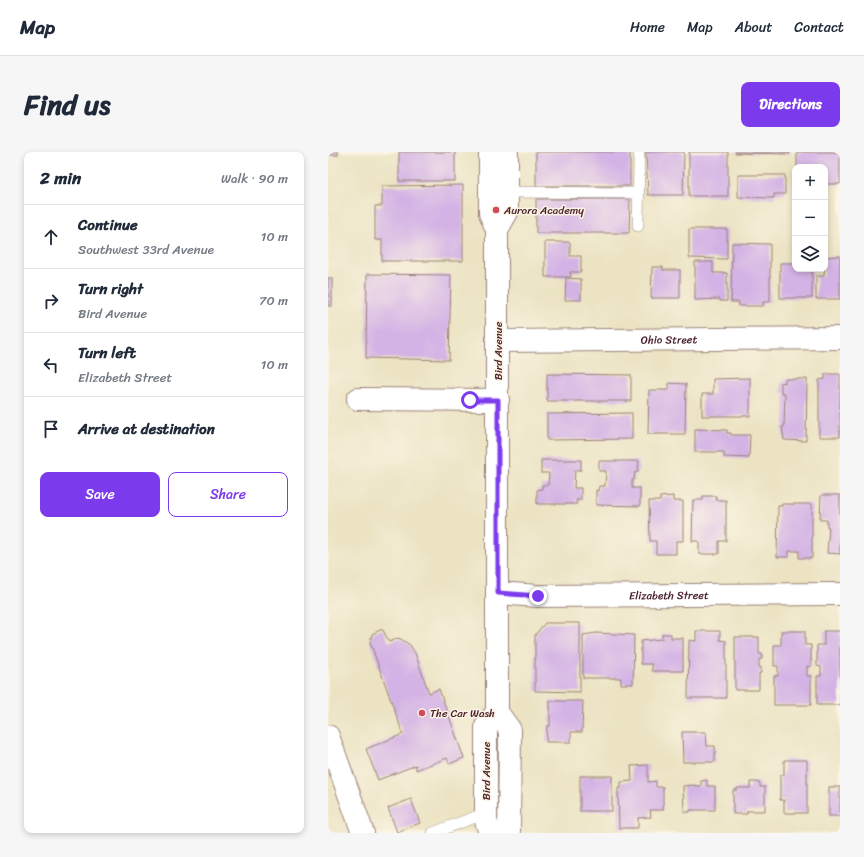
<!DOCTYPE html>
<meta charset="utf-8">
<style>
body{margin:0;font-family:Sriracha,sans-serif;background:#f6f6f7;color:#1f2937}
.controls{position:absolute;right:12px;top:12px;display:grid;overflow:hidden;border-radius:8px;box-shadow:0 2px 6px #0003}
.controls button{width:36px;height:36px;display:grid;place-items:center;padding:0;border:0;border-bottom:1px solid #e0e1e3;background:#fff;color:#1f2937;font:20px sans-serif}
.stop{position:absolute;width:12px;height:12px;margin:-9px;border:3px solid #7c3aed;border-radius:50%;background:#fff}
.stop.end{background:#7c3aed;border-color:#fff;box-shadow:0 1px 4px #0008}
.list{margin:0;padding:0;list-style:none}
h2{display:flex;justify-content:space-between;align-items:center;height:52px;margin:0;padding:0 16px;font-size:17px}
h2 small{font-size:13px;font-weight:400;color:#747a83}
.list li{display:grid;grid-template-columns:26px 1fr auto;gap:12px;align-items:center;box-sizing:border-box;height:64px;padding:0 16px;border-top:1px solid #e0e1e3}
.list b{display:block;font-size:15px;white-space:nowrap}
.list p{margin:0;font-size:13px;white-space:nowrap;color:#747a83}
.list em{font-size:13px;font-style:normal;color:#747a83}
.actions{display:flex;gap:8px;padding:12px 16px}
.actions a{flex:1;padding:9px 0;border:1px solid #7c3aed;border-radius:8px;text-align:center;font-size:14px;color:#7c3aed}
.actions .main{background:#7c3aed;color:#fff}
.icon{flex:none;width:22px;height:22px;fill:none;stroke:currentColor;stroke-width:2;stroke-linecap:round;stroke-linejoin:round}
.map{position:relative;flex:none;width:512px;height:681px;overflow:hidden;border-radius:8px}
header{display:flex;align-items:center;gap:24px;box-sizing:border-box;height:56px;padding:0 20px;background:#fff;border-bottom:1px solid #e0e1e3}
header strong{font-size:19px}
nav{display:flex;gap:22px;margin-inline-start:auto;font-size:14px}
.intro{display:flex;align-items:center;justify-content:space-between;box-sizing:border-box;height:96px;padding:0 24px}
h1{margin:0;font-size:28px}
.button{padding:10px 18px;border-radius:8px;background:#7c3aed;color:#fff;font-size:14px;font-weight:700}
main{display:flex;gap:24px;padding:0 24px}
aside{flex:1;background:#fff;border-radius:8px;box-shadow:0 2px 6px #0003}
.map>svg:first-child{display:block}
.building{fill:#d3b2e5}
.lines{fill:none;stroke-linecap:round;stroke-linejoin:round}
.service-casing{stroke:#9a8176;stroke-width:12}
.minor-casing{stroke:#9a8176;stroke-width:24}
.tertiary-casing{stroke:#9a8176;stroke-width:24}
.trunk-casing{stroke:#9a8176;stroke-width:24}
.service{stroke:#fff;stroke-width:11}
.minor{stroke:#fff;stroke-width:22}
.tertiary{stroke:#fff;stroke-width:22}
.trunk{stroke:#fff;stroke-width:22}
.route{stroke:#7c3aed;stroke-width:5}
.poi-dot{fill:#d1495b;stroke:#fcf5e5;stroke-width:1.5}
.labels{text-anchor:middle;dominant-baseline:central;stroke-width:3;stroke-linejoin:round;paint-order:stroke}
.poi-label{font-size:11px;fill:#4a1f2b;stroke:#fcf5e5;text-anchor:start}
.street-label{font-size:11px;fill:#4a1f2b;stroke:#fcf5e5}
</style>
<header>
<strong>Map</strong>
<nav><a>Home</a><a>Map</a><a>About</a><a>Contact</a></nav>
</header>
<div class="intro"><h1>Find us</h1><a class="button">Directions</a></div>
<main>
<aside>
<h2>2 min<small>Walk · 90 m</small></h2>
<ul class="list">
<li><svg class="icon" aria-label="ahead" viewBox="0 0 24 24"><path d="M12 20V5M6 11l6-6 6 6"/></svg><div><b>Continue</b><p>Southwest 33rd Avenue</p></div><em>10 m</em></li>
<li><svg class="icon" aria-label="right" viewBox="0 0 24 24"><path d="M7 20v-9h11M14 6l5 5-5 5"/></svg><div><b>Turn right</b><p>Bird Avenue</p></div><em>70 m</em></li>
<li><svg class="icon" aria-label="left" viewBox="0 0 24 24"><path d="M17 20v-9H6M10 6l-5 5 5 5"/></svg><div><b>Turn left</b><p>Elizabeth Street</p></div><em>10 m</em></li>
<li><svg class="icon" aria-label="arrive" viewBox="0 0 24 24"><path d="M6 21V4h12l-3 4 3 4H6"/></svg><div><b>Arrive at destination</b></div></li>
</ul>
<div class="actions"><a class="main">Save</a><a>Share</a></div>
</aside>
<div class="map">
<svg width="512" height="681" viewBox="0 0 512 681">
<rect width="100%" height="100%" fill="#fcf5e5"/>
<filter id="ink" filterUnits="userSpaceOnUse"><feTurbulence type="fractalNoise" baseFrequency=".025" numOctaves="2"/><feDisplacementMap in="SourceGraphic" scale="8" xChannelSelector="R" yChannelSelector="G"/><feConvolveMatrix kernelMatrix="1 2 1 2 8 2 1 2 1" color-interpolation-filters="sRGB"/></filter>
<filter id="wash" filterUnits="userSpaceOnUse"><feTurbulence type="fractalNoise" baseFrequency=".012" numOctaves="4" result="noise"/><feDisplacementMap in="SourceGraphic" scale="16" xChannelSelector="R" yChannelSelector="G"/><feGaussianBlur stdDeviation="0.9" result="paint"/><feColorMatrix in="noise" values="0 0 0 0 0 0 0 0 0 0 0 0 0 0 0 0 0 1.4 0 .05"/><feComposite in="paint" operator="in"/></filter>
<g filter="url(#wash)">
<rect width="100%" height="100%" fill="#ebe3c2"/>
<g id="blocks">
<!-- building -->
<g class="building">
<rect x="0" y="0" width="10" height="3"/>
<rect x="71" y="0" width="56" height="29"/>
<rect x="208" y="0" width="94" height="34"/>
<polygon points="318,0 356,0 355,43 320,43"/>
<rect x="361" y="0" width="39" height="44"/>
<polygon points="407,0 462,0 462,2 407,1"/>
<polygon points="469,0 512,0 512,32 497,32 497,15 469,15"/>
<polygon points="410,23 457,23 457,42 446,42 446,46 410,45"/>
<polygon points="135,33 135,109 54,109 54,88 47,88 47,54 54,54 54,34"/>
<polygon points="208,47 302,47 301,81 208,81"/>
<polygon points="361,77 399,77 399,107 361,106"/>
<polygon points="217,90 242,90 242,104 253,104 253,120 242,120 243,125 217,125"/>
<polygon points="404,91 442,92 442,150 435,150 435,154 411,154 411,150 403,150"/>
<polygon points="512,104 512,147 488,147 488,124 496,124 497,105"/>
<polygon points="367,110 385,110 385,121 399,121 399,149 392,149 392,147 367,148"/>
<polygon points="452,111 467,111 467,117 484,117 484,146 452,146"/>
<polygon points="324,115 335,115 335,118 352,118 352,146 323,146"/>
<polygon points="39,122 123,123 121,208 38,206"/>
<rect x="0" y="126" width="4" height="28"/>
<polygon points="238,126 253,127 253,148 237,148"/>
<polygon points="219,222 303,223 303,249 219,249"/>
<polygon points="497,222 512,222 512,285 491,285 491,228 497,227"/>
<polygon points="422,226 422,264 374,264 374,242 385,242 385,227"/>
<polygon points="457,227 479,227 478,289 456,288 454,275 456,275 457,241 453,241 453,230 457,231"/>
<polygon points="341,231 358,232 357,282 320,282 321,238 341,238"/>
<polygon points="304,261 304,287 219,288 219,262"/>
<polygon points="367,277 399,278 399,281 403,281 403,283 422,283 421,306 396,305 396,300 367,300"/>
<polygon points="213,308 253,308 253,318 247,318 246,336 253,336 253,348 248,348 249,352 209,352 209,338 214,337 214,333 220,333 221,321 213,321"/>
<polygon points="271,309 311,309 310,320 307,320 306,328 304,328 304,336 312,336 312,354 268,353 268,338 270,339 271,334 277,334 278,319 271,319"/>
<polygon points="493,343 512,343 512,402 499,401 501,375 499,375 499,368 492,368"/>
<polygon points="345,344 345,349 355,349 355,389 348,389 348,402 328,402 328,389 322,389 321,349 332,349 332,345"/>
<polygon points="375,344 388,344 388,348 398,348 398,389 391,389 391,402 371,402 371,389 364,389 365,348 375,348"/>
<polygon points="454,352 484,352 484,406 471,406 471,399 461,399 461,405 449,405 450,354 454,354"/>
<polygon points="217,471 252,471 252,540 207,539 207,483"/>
<polygon points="52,478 55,478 61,490 71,486 82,493 87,501 101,541 111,537 136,606 121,612 119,606 88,618 88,613 50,628 38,597 75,582 42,490 44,482"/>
<polygon points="368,479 392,479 392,488 398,489 398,546 360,546 361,488 368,489"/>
<polygon points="453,479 477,479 477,493 483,493 483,515 479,514 479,524 483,524 483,553 446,553 446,524 450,524 450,514 446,514 446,493 453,493"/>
<polygon points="496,479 512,479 512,553 489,553 489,524 493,524 493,515 489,514 489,493 496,493"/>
<polygon points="268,481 306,483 305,532 293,532 293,526 255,526 255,483"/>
<polygon points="334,482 343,482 343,486 355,486 355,519 324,519 324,512 313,512 313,489 334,487"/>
<polygon points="407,485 431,485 431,502 434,502 434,507 431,507 431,516 433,515 433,521 431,521 431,538 407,538"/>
<polygon points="222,549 255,549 254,580 243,580 243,590 218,590 219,574 222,574"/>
<polygon points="354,580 378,580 379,594 387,594 387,610 355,610"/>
<polygon points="456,608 479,608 479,661 456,661 456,648 452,648 452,623 456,623"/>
<polygon points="320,613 320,630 328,629 328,635 335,635 335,658 322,658 323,665 310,666 310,676 291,676 290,636 293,636 293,630 304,629 303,614"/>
<rect x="252" y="624" width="32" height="35"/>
<polygon points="379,628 379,634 387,634 387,658 362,658 362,660 356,660 355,634 367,633 367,634 373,634 373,629"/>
<polygon points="422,630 429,630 432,631 432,635 437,635 437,659 419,659 419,662 405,662 405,638 409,638 409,636 422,636"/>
<rect x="501" y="635" width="11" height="29"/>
<polygon points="83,647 92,671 69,680 60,656"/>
</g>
</g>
</g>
<g filter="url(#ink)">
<use href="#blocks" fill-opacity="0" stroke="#9a8176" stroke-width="1"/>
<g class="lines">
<!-- service casing -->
<g class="service-casing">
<g id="service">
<polyline points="179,40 311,41"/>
<polyline points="310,74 311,2"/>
<polyline points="105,681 158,661"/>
</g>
</g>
<!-- minor casing -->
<g class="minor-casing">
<g id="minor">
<path id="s1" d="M170,189L512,186"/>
<polyline points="30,247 170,248"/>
<path id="s2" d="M170,441L210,444L512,442"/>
</g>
</g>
<!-- tertiary casing -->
<g class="tertiary-casing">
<g id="tertiary">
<polyline points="162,0 162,61 169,78 169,560 182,578 181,681"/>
<polyline points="169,78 179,60 179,0"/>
<polyline points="162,681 158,669 158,574 169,560"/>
</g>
</g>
<!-- trunk casing -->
<g class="trunk-casing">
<polyline id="trunk" points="0,584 35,681"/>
</g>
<!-- service -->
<use href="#service" class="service"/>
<!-- minor -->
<use href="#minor" class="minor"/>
<!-- tertiary -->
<use href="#tertiary" class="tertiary"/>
<!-- trunk -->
<use href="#trunk" class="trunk"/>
</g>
</g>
<g class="lines" filter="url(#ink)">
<!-- route -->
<polyline class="route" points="142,248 170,248 170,441 210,444"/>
</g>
<!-- markers -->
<g class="poi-dot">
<circle cx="168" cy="58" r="4"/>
<circle cx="94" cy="561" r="4"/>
</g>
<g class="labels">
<!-- poi labels -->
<g class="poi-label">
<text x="176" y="58">Aurora Academy</text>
<text x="102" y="561">The Car Wash</text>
</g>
<!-- street labels -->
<g class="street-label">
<text stroke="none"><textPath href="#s1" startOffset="171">Ohio Street</textPath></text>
<text transform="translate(170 199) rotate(-90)">Bird Avenue</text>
<text stroke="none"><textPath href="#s2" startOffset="171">Elizabeth Street</textPath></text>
<text transform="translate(158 619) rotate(-90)">Bird Avenue</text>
</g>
</g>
</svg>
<div class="controls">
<button>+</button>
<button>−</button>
<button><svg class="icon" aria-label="layers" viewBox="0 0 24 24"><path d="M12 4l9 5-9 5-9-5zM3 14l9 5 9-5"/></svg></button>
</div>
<div class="stop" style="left:142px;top:248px"></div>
<div class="stop end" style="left:210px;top:444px"></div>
</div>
</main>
